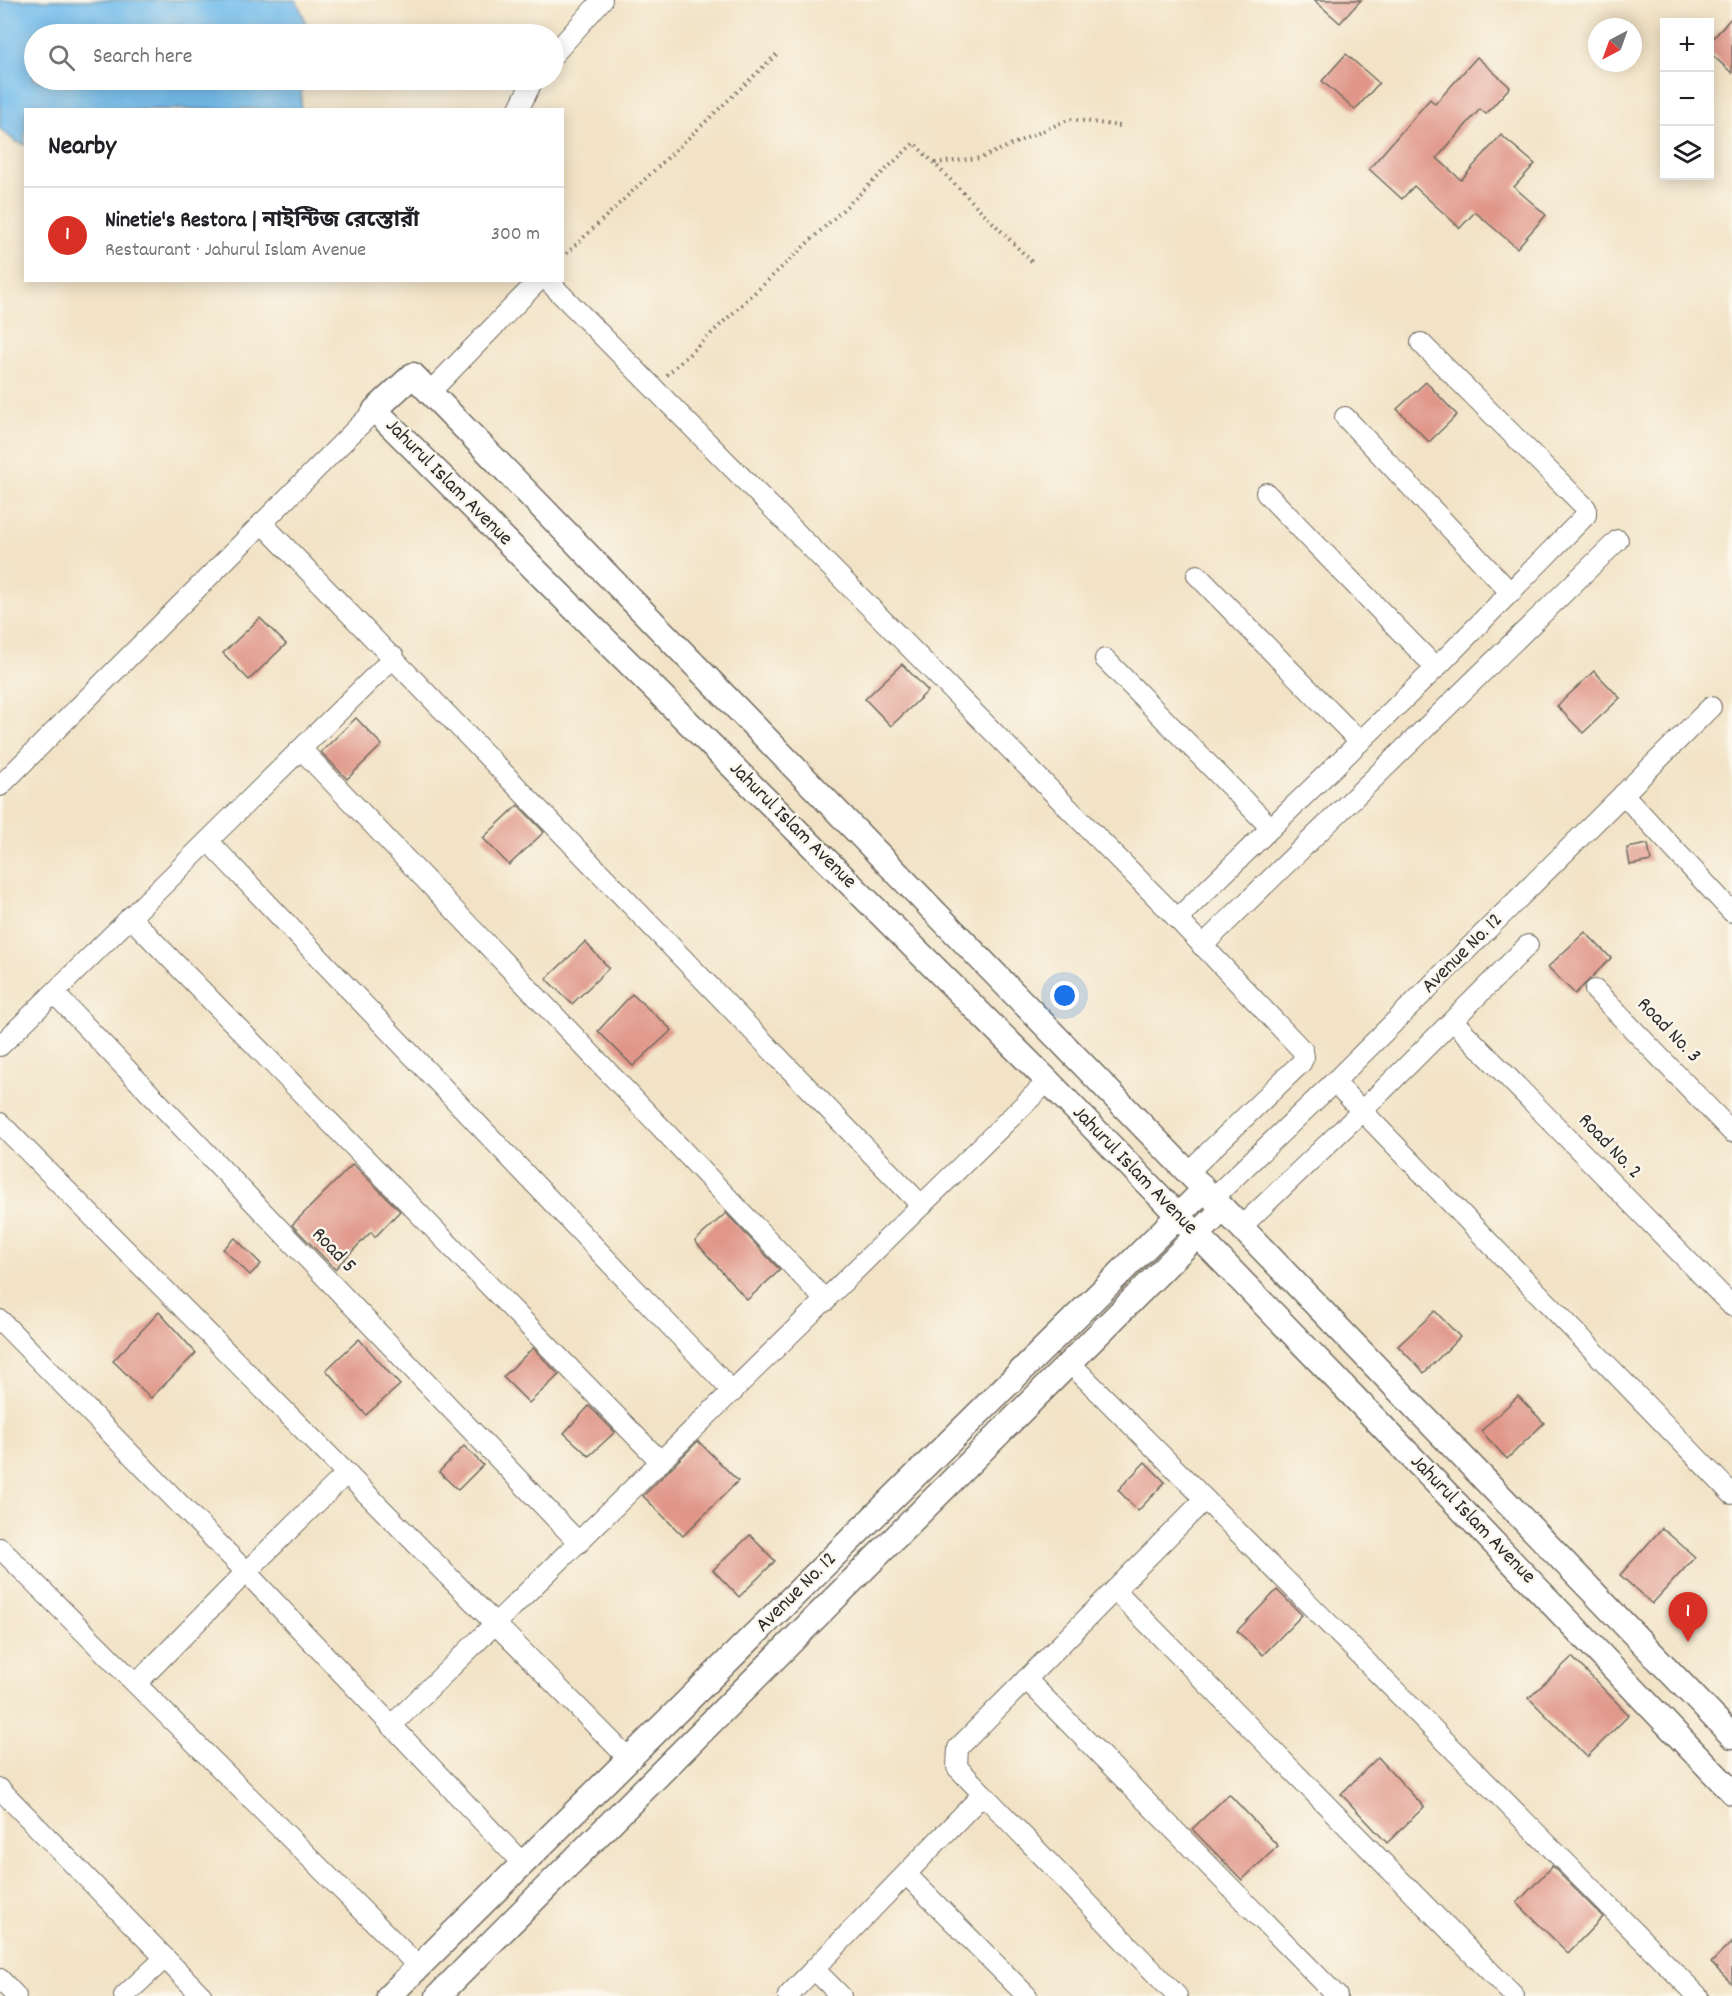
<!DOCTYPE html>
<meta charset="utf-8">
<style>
body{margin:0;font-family:Dekko,"Noto Sans Bengali",sans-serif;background:#f6f6f6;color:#202124}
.controls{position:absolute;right:18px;top:18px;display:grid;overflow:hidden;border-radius:0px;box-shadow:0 3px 15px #0003}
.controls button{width:54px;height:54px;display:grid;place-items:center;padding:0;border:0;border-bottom:2px solid #e0e0e0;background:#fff;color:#202124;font:30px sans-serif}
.compass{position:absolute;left:1588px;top:18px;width:54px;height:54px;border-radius:50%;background:#fff;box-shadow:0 3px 15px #0003;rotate:221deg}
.you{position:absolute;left:1065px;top:996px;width:21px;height:21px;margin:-15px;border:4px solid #fff;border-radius:50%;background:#1a73e8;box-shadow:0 0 0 9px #1a73e833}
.badge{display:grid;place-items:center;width:39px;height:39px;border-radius:50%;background:#d93025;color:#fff;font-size:20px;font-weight:700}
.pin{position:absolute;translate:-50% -50px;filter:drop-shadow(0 2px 3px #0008)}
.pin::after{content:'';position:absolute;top:32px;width:21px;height:18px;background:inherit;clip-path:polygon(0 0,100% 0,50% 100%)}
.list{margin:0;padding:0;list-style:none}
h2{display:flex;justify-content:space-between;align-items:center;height:78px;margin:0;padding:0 24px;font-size:26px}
h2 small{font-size:20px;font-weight:400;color:#757577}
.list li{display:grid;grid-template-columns:39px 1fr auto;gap:18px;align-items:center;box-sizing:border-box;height:96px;padding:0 24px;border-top:2px solid #e0e0e0}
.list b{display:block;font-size:22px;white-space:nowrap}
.list p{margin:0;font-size:20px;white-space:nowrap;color:#757577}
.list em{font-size:20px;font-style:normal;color:#757577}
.icon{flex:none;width:33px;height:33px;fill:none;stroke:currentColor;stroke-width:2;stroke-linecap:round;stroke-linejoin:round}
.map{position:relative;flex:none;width:1732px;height:1996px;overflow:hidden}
.search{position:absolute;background:#fff;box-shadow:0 3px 15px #0003;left:24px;top:24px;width:540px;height:66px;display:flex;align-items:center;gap:15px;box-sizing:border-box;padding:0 21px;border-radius:33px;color:#757577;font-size:22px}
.panel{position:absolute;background:#fff;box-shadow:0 3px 15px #0003;left:24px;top:108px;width:540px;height:174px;border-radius:0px}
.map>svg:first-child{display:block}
.water{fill:#74bdec;stroke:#50748c;stroke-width:1.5}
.building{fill:#e09789}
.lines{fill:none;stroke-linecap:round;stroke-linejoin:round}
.minor-casing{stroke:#716b61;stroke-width:22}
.tertiary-casing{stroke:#716b61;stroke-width:27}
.path{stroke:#716b61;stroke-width:4;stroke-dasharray:1.5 4.5;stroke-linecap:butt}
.minor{stroke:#fff;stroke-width:20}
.tertiary{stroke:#fff;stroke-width:24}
.labels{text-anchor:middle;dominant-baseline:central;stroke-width:5;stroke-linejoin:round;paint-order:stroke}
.street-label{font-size:21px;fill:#2b2b2b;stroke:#fbf7ec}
</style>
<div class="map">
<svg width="1732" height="1996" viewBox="0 0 1732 1996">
<rect width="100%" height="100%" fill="#fbf7ec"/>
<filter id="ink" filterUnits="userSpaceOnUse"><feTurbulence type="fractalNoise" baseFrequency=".0167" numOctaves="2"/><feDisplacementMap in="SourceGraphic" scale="12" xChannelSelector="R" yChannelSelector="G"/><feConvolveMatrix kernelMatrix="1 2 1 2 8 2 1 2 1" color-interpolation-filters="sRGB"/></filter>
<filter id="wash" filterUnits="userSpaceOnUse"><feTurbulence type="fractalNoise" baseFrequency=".008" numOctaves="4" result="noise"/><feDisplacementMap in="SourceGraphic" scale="24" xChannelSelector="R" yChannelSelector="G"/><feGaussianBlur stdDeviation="1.35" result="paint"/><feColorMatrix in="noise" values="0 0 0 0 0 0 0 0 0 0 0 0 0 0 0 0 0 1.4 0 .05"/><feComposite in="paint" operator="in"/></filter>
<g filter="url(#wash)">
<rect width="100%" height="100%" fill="#f2e3c6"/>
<!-- water -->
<polygon class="water" points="0,0 296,0 305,20 304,34 34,34 34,80 302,80 301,109 26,110 25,145 15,141 0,129"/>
<g id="blocks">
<!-- building -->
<g class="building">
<polygon points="1314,0 1361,0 1340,23"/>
<polygon points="1732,17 1732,73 1710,53 1710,42"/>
<polygon points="1346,54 1379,83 1355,110 1322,81"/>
<polygon points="1477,57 1510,87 1486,114 1480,109 1437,158 1461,180 1501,135 1535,164 1514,187 1546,215 1517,248 1475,212 1460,228 1414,186 1402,199 1369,169 1430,99 1435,104"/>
<polygon points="1426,382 1457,415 1429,442 1397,409"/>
<polygon points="260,618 286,644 249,680 223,653"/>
<polygon points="902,664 928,691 891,726 865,699"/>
<polygon points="1594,671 1620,698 1583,733 1557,706"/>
<polygon points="356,718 382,745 347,779 321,752"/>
<polygon points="518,805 544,832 509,865 483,838"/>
<polygon points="1648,844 1651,861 1630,865 1627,848"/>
<polygon points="1585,932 1611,958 1575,994 1548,967"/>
<polygon points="585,942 609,968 572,1004 546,979"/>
<polygon points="632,994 672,1030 633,1066 598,1031"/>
<polygon points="353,1164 400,1211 375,1237 371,1232 335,1269 292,1225"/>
<polygon points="726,1213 780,1270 747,1300 695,1241"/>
<polygon points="235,1238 261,1264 250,1275 223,1249"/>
<polygon points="1435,1311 1460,1337 1424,1373 1398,1346"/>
<polygon points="159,1312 196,1353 151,1398 113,1361"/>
<polygon points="359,1339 400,1385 366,1415 326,1370"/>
<polygon points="533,1348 559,1375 529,1403 503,1377"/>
<polygon points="1518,1396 1544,1423 1507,1459 1481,1431"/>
<polygon points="589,1406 615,1432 589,1456 564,1433"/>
<polygon points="698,1441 738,1481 683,1536 643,1496"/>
<polygon points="464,1446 483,1465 458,1490 439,1472"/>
<polygon points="1145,1462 1165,1482 1138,1511 1118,1490"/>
<polygon points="1662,1528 1695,1557 1652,1604 1620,1575"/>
<polygon points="750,1535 775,1561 739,1597 713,1570"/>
<polygon points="1277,1590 1302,1615 1263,1655 1237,1631"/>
<polygon points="1572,1657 1629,1715 1587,1757 1529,1698"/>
<polygon points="1378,1757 1424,1807 1387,1843 1341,1794"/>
<polygon points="1229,1794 1278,1846 1242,1880 1192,1829"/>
<polygon points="1552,1866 1603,1917 1568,1953 1517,1903"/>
<polygon points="1732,1942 1732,1984 1711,1963"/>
</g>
</g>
</g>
<g filter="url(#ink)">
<use href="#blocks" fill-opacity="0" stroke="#716b61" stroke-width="1.5"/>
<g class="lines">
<!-- minor casing -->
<g class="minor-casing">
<g id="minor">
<polyline points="554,54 602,0"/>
<polyline points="518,110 533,80"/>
<polyline points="547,280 1166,907 1303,1051 1304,1057 1301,1063 1187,1173"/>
<polyline points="430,392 539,280"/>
<polyline points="1345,417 1511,593"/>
<polyline points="1266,493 1436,668"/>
<polyline points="262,523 922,1206"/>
<polyline points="1197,575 1360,742"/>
<polyline points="1105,659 1271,828"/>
<polyline points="301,749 826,1301"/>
<polyline points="0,786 375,410"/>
<polyline points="1623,794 1732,912"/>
<polyline points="208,841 733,1392"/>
<polyline points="130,917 661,1462"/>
<polyline points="1177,919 1436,668 1586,515 1586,508 1421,343"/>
<polyline points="1202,946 1618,540"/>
<polyline points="1595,990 1732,1132"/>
<polyline points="54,993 579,1543"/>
<polyline points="1453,1021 1732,1306"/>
<polyline points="0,1046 394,657"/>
<polyline points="1332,1084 1340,1088 1732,1494"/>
<polyline points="0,1123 629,1759"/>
<polyline points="1213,1198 1332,1084 1711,707"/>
<polyline points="1241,1227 1362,1111 1528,945"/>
<polyline points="0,1320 246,1572 523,1864"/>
<polyline points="1069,1362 1698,1996"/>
<polyline points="0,1548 419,1967"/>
<polyline points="1115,1590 1514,1996"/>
<polyline points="1026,1679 1337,1996"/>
<polyline points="136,1684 246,1572 347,1473"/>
<polyline points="391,1726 1048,1081"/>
<polyline points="0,1789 165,1958"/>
<polyline points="983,1794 1177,1996"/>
<polyline points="906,1874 1027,1996"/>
<polyline points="814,1969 841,1996"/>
<polyline points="0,1979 16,1996"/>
<polyline points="124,1996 165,1958 202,1996"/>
<polyline points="788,1996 983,1794 957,1767 958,1748 1205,1499"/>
</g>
</g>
<!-- tertiary casing -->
<g class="tertiary-casing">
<g id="tertiary">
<polyline points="1732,1736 1241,1227 413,375 375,410 1048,1081 1381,1425 1732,1792"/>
<polyline points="389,1996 1204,1190"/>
<polyline points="438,1996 1223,1209"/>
</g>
</g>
<!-- path -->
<g class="path">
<polyline points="935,163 981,158 1070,119 1120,126"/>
<polyline points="562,258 779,52"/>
<polyline points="667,375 914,143 1032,262"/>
</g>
<!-- minor -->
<use href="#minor" class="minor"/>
<!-- tertiary -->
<use href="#tertiary" class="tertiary"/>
</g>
</g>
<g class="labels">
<!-- street labels -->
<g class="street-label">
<text transform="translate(448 483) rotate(45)">Jahurul Islam Avenue</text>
<text transform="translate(792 826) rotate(45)">Jahurul Islam Avenue</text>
<text transform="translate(1463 954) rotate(-45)">Avenue No. 12</text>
<text transform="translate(1668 1031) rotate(46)">Road No. 3</text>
<text transform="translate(1609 1147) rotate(46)">Road No. 2</text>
<text transform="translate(1134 1171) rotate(46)">Jahurul Islam Avenue</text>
<text transform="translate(333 1251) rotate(46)">Road 5</text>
<text transform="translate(1472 1520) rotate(46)">Jahurul Islam Avenue</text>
<text transform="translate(797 1593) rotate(-45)">Avenue No. 12</text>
</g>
</g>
</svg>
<div class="controls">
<button>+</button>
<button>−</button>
<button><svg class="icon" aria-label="layers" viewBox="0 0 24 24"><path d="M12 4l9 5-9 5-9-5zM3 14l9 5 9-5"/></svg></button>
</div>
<svg class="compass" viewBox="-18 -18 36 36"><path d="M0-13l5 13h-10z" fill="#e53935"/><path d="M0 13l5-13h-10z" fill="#757577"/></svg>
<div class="you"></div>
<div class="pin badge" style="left:1688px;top:1642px">1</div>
<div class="search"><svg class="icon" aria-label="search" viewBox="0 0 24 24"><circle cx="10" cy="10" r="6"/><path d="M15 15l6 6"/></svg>Search here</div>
<section class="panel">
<h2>Nearby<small></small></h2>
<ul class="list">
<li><span class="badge">1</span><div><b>Ninetie's Restora | নাইন্টিজ রেস্তোরাঁ</b><p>Restaurant · Jahurul Islam Avenue</p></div><em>300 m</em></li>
</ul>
</section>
</div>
